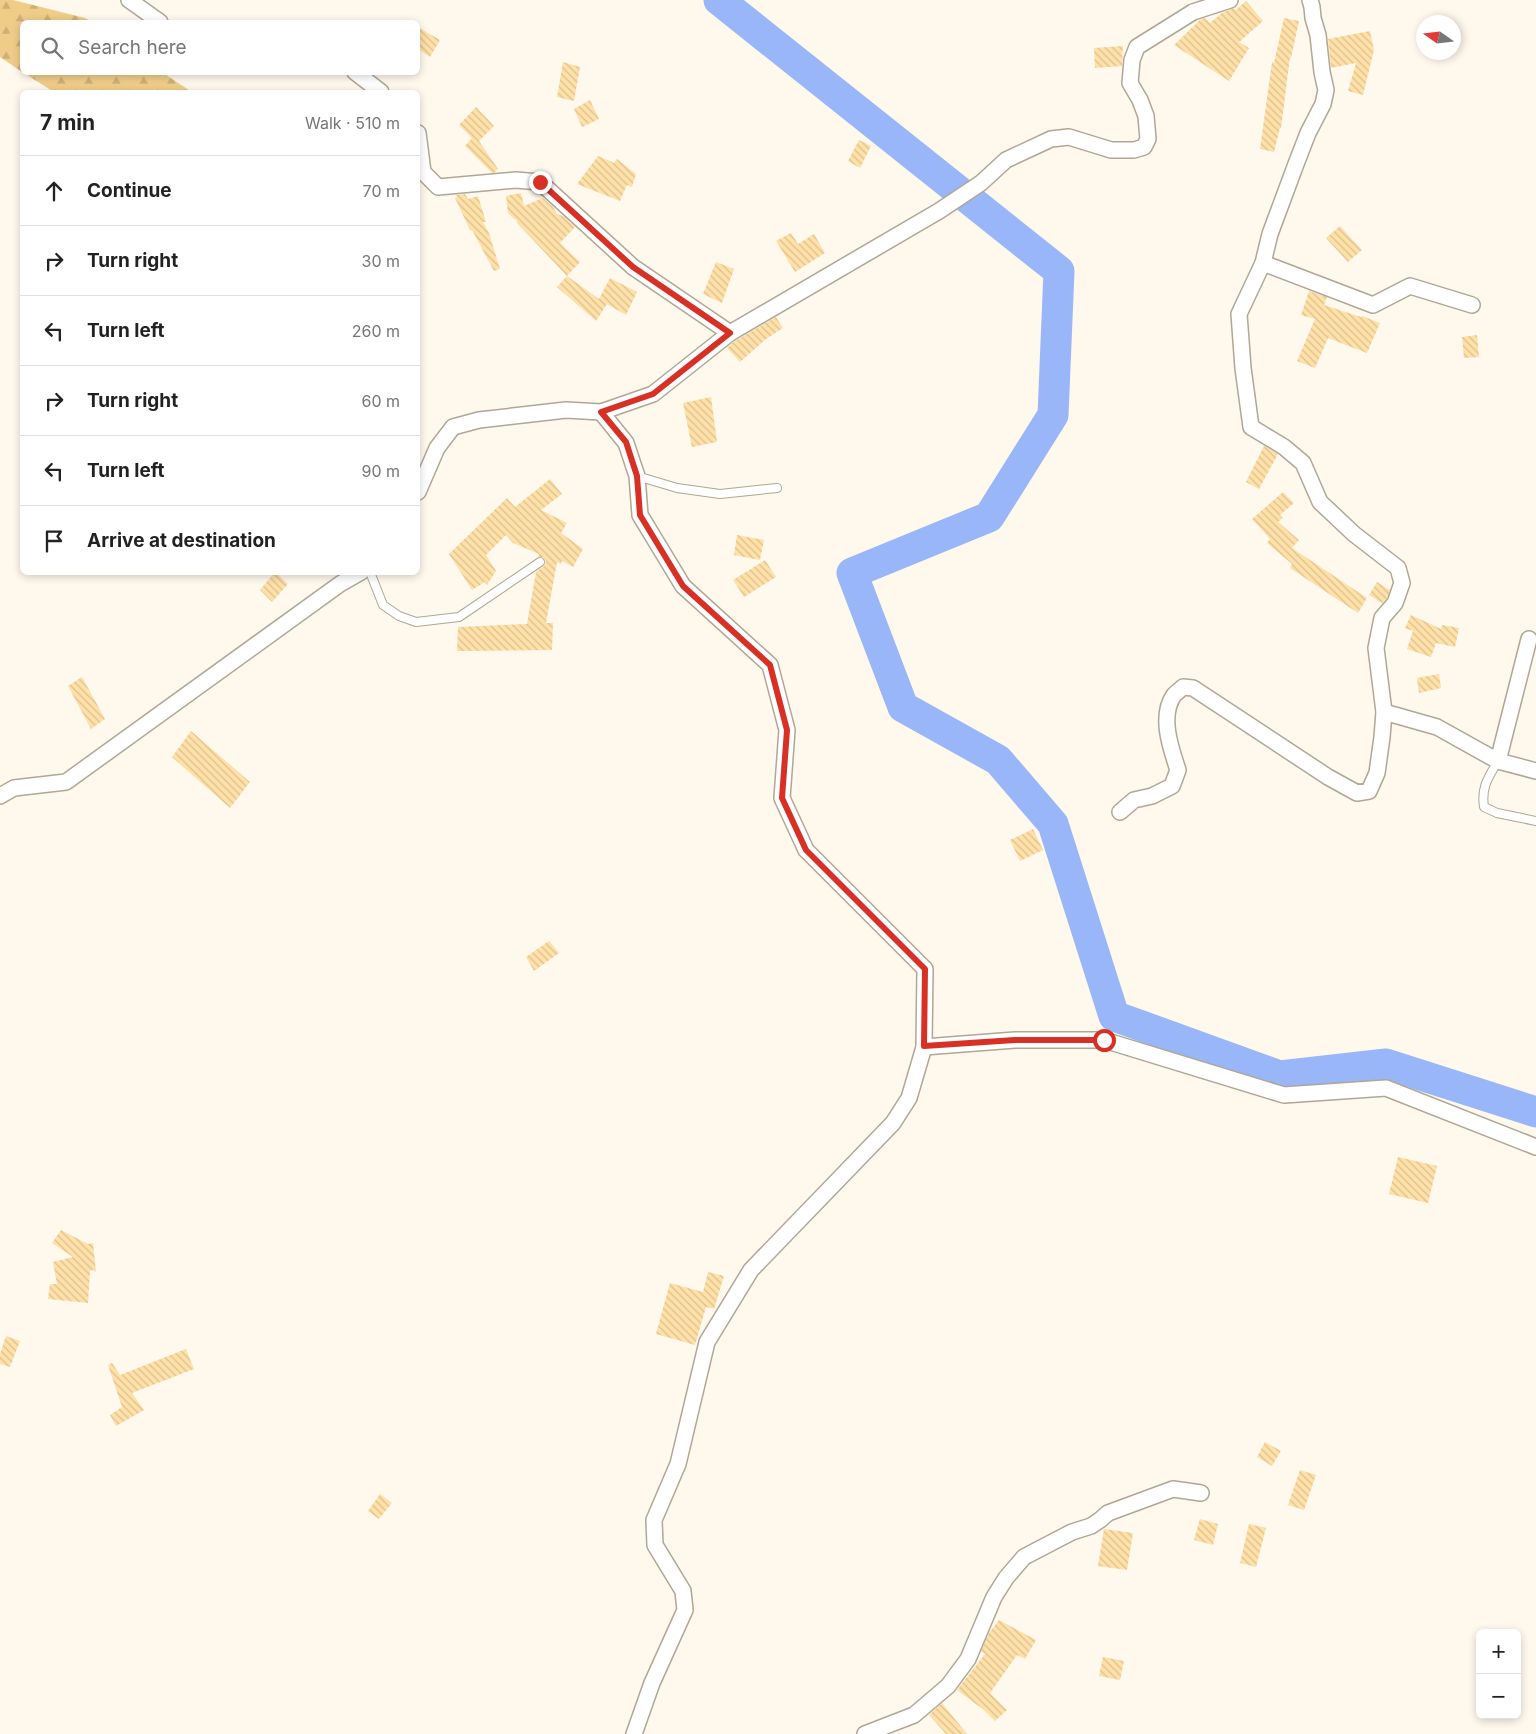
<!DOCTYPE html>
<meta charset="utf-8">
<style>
body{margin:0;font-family:Inter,sans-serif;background:#f2f2f2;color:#222}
.controls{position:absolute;right:15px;bottom:15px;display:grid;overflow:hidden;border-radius:8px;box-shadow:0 2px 8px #0003}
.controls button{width:45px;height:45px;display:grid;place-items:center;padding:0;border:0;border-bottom:1px solid #e0e0e0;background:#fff;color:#222;font:25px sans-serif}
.compass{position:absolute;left:1416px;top:15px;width:45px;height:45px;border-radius:50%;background:#fff;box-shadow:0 2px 8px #0003;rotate:284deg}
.stop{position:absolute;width:15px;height:15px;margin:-11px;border:4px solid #d93025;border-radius:50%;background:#fff}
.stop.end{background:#d93025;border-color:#fff;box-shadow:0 1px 5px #0008}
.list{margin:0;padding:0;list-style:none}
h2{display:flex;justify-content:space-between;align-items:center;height:65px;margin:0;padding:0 20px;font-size:21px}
h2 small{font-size:16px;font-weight:400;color:#767676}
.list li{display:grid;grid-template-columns:32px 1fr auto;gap:15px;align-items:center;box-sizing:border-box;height:70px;padding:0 20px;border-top:1px solid #e0e0e0}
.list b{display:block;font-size:19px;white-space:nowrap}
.list em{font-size:16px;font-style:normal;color:#767676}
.icon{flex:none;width:28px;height:28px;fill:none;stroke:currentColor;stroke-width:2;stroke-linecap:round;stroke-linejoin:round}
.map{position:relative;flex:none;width:1536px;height:1734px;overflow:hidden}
.search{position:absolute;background:#fff;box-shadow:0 2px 8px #0003;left:20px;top:20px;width:400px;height:55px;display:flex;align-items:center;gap:12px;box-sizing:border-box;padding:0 18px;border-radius:8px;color:#767676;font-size:19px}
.panel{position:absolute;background:#fff;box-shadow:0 2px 8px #0003;left:20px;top:90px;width:400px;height:485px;border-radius:8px}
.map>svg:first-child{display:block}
.forest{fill:url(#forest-firs)}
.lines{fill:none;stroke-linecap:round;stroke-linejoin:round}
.river{stroke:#99b6f8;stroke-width:31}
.building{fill:url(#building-back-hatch)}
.service-casing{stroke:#b0a795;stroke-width:10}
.minor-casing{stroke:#b0a795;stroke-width:18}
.service{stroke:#fff;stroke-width:8}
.minor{stroke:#fff;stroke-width:15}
.route{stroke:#d93025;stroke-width:6}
</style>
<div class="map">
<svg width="1536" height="1734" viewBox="0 0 1536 1734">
<defs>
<pattern id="forest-firs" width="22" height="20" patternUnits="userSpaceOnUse" patternTransform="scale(1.25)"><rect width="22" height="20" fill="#f0cc89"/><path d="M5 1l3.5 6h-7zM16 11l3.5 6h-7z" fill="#ceb076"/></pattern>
<pattern id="building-back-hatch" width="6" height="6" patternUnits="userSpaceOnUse" patternTransform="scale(1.25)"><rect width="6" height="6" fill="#ffe0a7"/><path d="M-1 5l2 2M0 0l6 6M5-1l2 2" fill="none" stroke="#dbc090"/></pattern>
</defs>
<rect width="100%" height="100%" fill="#fef8ed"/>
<!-- forest -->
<g class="forest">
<polygon points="0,0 13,0 85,18 92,22 22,22 22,72 0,57"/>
<polygon points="24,73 163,73 192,92 54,92"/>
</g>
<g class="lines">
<!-- river -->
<polyline class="river" points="719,0 1059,271 1053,415 989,517 852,573 903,707 998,760 1053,824 1114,1016 1280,1076 1386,1064 1536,1112"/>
</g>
<!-- building -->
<g class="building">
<polygon points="1246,1 1263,21 1239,42 1249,48 1229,81 1174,45 1201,19 1205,18 1210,23 1222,13 1234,8 1236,10"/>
<polygon points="1284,18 1299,21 1291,58 1290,57 1281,128 1280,128 1274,152 1260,149 1272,62 1274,63"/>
<polygon points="418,27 440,40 430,57 418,49"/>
<polygon points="1370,31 1374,50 1363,95 1348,91 1356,63 1331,68 1328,39"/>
<polygon points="1123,46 1122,66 1095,68 1094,48"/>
<polygon points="563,62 580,67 574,101 557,97"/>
<polygon points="590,100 599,119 582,127 574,109"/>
<polygon points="476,107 494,126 479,141 498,169 494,173 492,173 465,146 472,138 459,125"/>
<polygon points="859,140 871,146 860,168 848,161"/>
<polygon points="598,156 614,163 617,159 636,174 632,187 627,185 620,201 577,184"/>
<polygon points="521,193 524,206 543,198 553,207 557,214 565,217 575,227 560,243 580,262 567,276 517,223 516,219 514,219 508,213 506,196"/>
<polygon points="465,194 468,199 478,196 486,222 483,222 489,233 500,269 494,271 472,230 470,230 455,198 457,197 456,195"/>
<polygon points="1340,226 1362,250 1348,262 1326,238"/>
<polygon points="791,233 798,244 814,234 825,253 795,272 776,241"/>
<polygon points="716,262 734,269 722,303 703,294"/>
<polygon points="567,276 599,299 610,278 637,292 626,315 607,304 596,321 557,287"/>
<polygon points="1309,291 1327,297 1324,305 1361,317 1362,316 1380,323 1367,353 1328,338 1315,368 1297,361 1315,319 1301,315"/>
<polygon points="776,317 783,328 766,339 740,362 727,348 735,341"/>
<polygon points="1477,335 1479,357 1464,358 1462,337"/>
<polygon points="711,397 717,442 692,447 683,403"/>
<polygon points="1264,446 1278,454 1259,489 1246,482"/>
<polygon points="550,479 562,494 541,510 567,523 561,533 583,549 573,567 562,561 561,564 557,562 546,623 553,623 552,650 457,651 458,627 527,624 536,572 544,566 546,561 543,557 538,557 539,554 513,543 506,535 486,555 496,571 487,585 485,582 472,590 449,554 507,498 515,507"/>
<polygon points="1283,492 1294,503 1280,515 1283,518 1278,522 1299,540 1292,548 1367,598 1358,613 1290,568 1292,564 1267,543 1270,539 1252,519"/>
<polygon points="737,535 764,540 760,560 734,555"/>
<polygon points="765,560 776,577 744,597 733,580"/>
<polygon points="275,572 288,584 272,602 260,590"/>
<polygon points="1377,582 1390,590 1387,598 1382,603 1369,595"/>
<polygon points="1411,615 1441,629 1442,625 1459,628 1455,647 1436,643 1431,657 1407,649 1413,631 1405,628"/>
<polygon points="1439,674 1441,688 1419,693 1417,678"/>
<polygon points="82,677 105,719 91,729 68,686"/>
<polygon points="191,731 250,782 230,808 172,757"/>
<polygon points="1033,829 1043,850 1020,861 1010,840"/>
<polygon points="549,941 559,953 534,971 526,957"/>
<polygon points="1398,1157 1437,1166 1428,1203 1389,1194"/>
<polygon points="61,1230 88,1244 93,1243 96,1272 93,1270 90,1271 88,1303 48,1299 50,1284 57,1284 53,1262 73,1257 52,1243"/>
<polygon points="708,1272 724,1276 714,1309 706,1307 695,1345 656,1334 670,1283 703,1292"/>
<polygon points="6,1336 20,1341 10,1367 0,1364 0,1354"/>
<polygon points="186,1349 194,1369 132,1393 144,1410 116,1426 110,1415 122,1407 108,1365 112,1363 120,1375"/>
<polygon points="1265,1442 1281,1451 1272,1466 1257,1457"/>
<polygon points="1300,1470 1316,1475 1304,1510 1288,1505"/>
<polygon points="380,1494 392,1503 379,1519 368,1511"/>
<polygon points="1200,1519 1218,1524 1213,1545 1194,1540"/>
<polygon points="1249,1524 1266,1528 1256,1567 1240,1563"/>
<polygon points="1104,1529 1133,1533 1127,1570 1098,1566"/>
<polygon points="999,1620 1036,1640 1025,1659 1017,1655 990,1693 1007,1710 995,1721 984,1710 957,1690 985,1654 981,1651 989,1633"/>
<polygon points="1103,1657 1124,1661 1120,1680 1099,1676"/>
<polygon points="942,1703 967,1734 946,1734 929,1715"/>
</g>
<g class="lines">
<!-- service casing -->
<g class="service-casing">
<g id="service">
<polyline points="637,476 677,488 720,494 777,488"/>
<polyline points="370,572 383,605 399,616 416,622 459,617 540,562"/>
<path d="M1498,761C1488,778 1481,787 1484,807L1497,813L1536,821"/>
</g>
</g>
<!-- minor casing -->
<g class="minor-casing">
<g id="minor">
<polyline points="129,0 160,22"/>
<polyline points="1310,0 1312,7 1313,18 1318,35 1322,72 1326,90 1323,104 1308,133 1296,164 1270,234 1263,263 1373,305 1410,286 1472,305"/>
<polyline points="355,72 381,92"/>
<polyline points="418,133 423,172 438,187 516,180 540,182 633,267 730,333 939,211 981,183 1006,160 1051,139 1069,137 1111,150 1134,150 1144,147 1148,139 1146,116 1140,100 1130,83 1132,60 1137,47 1193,12 1230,0"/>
<polyline points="601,412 626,443 637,476 640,515 683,586 770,665 787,730 782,798 806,850 925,969 924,1047 1015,1040 1104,1040 1284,1095 1386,1088 1536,1147"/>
<polyline points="418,492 437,448 453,427 479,420 566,410 601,412 653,394 730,333"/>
<polyline points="1384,712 1437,727 1498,761 1536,771"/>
<polyline points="1498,761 1529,639"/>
<polyline points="0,796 14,788 66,782 340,584 361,572"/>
<path d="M1120,812L1134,800L1152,796L1172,786L1178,770C1171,749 1159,716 1174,695C1176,693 1180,690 1183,687L1193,688L1328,777L1357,793L1369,791L1377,773L1382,737L1384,712L1376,648L1382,618L1395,603L1402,583L1398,568L1354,534L1320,502L1303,463L1284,447L1251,427L1243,368L1239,314L1263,263"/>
<polyline points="634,1734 652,1683 685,1610 683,1591 655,1545 654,1520 678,1464 707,1342 751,1270 893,1123 909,1098 924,1047"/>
<polyline points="865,1734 914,1715 948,1686 968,1659 994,1597 1006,1578 1024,1557 1072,1532 1091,1526 1100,1520 1108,1513 1173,1489 1201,1493"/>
</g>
</g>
<!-- service -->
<use href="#service" class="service"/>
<!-- minor -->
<use href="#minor" class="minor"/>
</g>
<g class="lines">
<!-- route -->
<polyline class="route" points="540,182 633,267 730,333 653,394 601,412 626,442 637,476 640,515 683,586 770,665 787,730 782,798 806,850 925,969 924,1046 1015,1040 1104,1040"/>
</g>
</svg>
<div class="controls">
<button>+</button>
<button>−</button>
</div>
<svg class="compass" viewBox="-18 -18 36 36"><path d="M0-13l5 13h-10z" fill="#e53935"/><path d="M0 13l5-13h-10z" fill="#767676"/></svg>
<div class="stop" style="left:1104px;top:1040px"></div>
<div class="stop end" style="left:540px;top:182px"></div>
<div class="search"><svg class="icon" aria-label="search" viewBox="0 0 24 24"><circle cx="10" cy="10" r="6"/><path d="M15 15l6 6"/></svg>Search here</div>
<section class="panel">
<h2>7 min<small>Walk · 510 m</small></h2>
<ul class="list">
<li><svg class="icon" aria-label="ahead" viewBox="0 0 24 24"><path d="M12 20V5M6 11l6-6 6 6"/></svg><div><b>Continue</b></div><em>70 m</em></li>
<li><svg class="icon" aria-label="right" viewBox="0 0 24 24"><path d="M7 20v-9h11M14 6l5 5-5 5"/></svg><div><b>Turn right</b></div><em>30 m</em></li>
<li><svg class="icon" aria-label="left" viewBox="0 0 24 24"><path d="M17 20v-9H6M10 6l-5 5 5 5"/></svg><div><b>Turn left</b></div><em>260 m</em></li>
<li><svg class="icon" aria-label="right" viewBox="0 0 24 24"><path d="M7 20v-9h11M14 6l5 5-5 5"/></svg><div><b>Turn right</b></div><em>60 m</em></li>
<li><svg class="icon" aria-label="left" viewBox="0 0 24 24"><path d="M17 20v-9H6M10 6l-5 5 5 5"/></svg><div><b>Turn left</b></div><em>90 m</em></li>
<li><svg class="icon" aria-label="arrive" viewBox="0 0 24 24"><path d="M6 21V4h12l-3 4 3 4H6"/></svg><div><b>Arrive at destination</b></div></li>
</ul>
</section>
</div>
